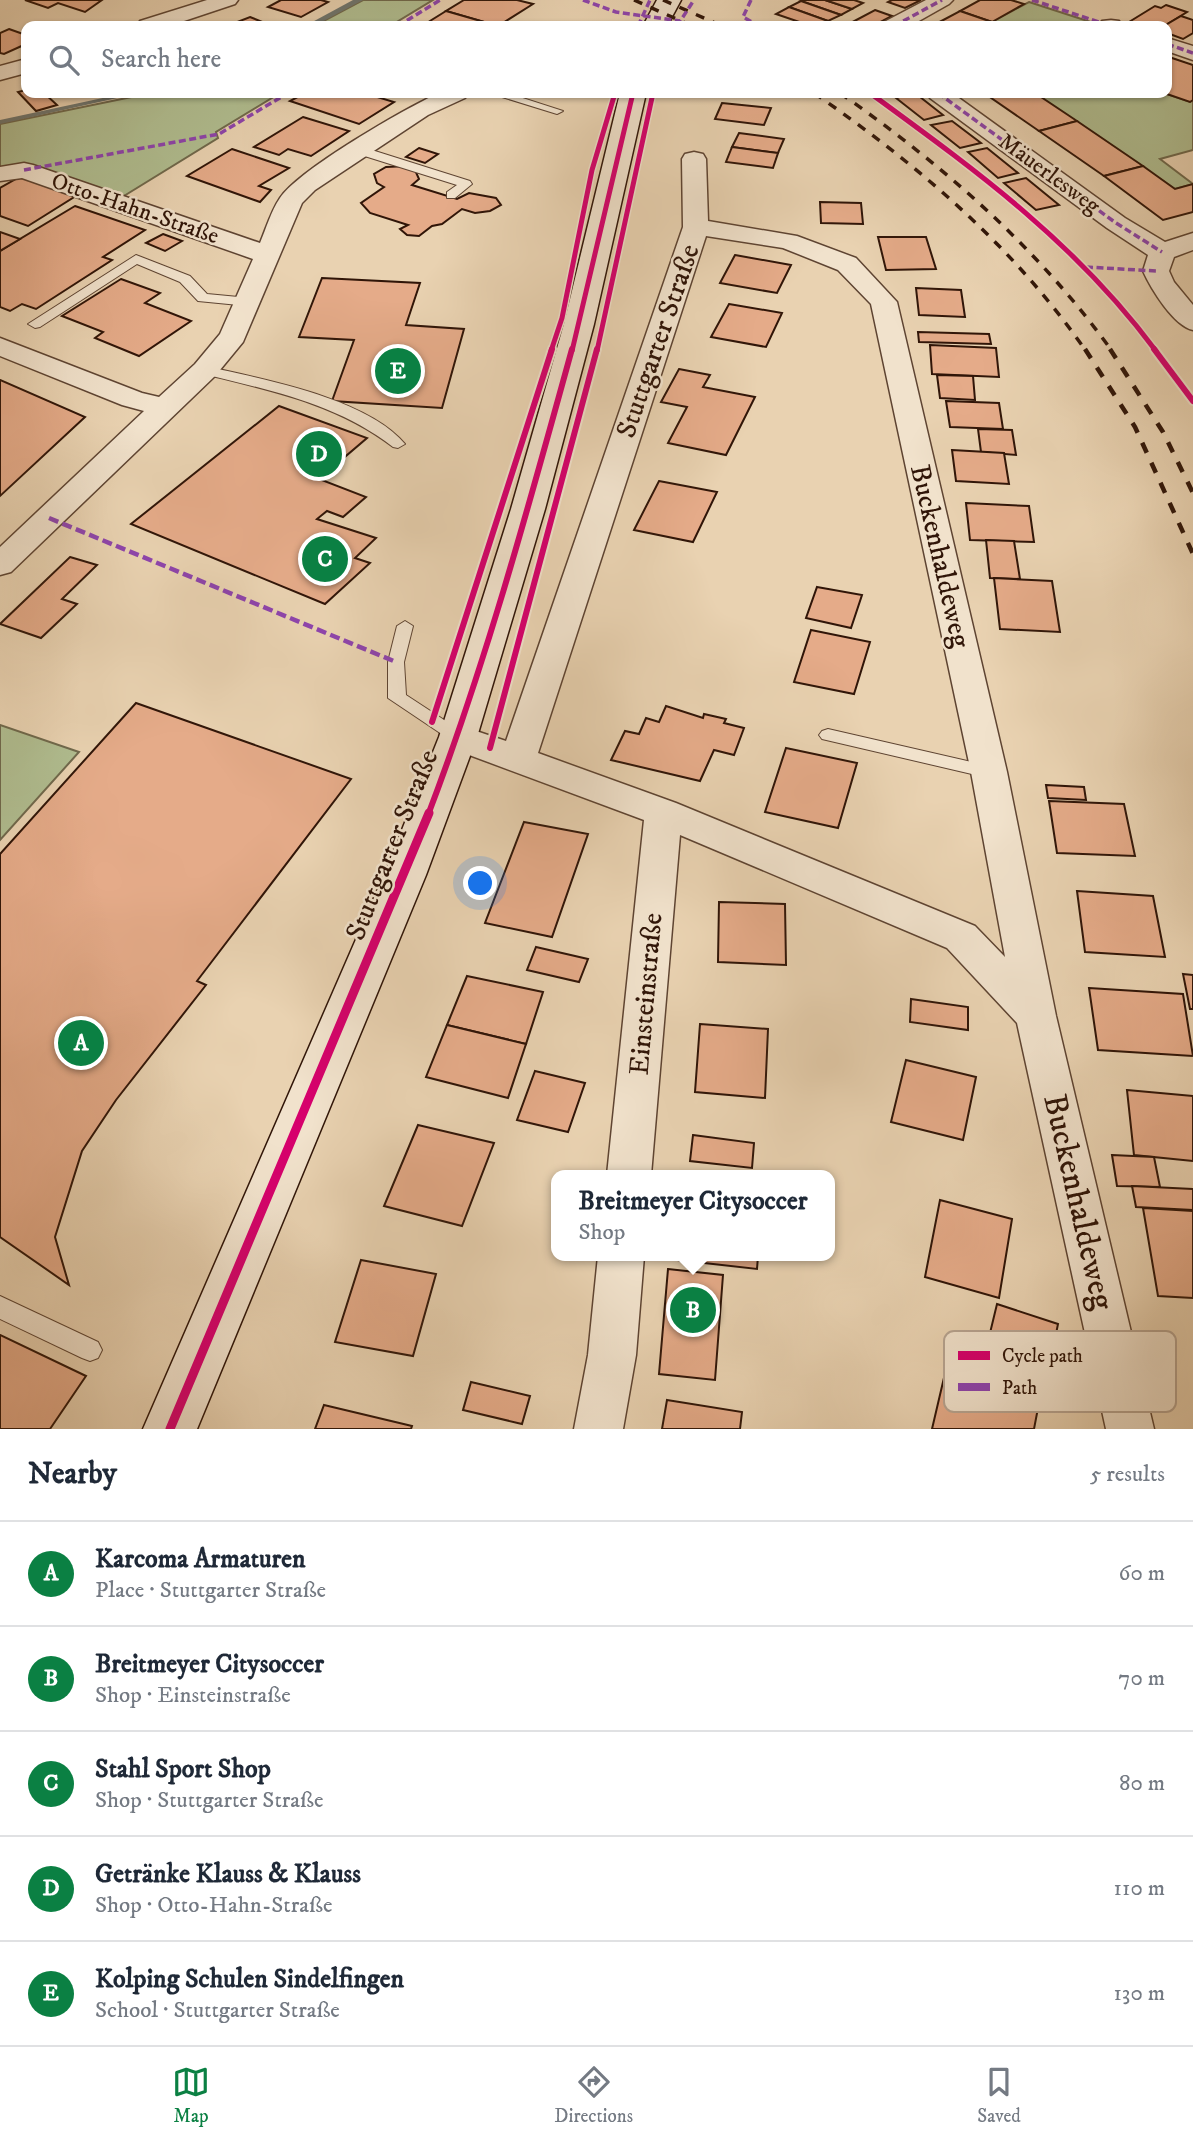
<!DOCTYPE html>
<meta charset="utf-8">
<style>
body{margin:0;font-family:"IM FELL DW Pica",serif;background:#f2f2f3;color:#1f2937}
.you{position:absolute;left:481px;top:884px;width:24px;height:24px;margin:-18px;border:5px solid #fff;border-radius:50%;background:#1a73e8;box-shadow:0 0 0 10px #1a73e833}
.badge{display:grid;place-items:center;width:46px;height:46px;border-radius:50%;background:#0b8043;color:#fff;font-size:23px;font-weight:700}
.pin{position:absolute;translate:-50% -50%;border:4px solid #fff;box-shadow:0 2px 7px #0006}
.popup{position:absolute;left:551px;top:1170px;width:284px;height:91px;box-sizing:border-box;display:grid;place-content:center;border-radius:14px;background:#fff;filter:drop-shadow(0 2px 5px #0005);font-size:23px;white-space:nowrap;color:#747a83}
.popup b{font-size:26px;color:#1f2937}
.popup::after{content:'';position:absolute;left:50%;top:100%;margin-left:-14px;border:14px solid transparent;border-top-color:#fff}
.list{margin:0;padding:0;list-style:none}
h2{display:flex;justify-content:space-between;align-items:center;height:91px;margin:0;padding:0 28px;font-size:30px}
h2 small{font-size:23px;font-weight:400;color:#747a83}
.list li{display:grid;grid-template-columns:46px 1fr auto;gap:21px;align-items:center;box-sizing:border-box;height:105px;padding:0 28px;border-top:2px solid #e0e1e3}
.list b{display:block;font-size:26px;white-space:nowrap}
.list p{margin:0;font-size:23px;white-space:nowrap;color:#747a83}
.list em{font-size:23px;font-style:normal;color:#747a83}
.icon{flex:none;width:38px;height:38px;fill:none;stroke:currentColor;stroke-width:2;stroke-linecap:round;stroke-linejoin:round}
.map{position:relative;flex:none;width:1193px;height:1429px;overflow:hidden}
.search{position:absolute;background:#fff;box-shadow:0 2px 5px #0004;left:21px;right:21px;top:21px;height:77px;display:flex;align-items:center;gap:18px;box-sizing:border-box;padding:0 24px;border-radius:14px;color:#747a83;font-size:26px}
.sheet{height:616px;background:#fff}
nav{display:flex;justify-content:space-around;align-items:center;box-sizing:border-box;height:98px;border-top:2px solid #e0e1e3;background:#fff;font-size:19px;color:#747a83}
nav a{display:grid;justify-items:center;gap:4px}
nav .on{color:#0b8043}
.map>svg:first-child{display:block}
.green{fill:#b0bd90;stroke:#70694c;stroke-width:2}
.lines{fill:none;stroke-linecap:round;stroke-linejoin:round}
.stream{fill:#6f766f;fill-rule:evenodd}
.building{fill:#e5ab89;stroke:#301508;stroke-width:2}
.lane-casing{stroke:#5e4432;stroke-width:2}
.street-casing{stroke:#5e4432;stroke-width:3}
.secondary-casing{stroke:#301508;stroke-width:3}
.lane{fill:#f1e2cc;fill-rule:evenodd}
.street{fill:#f1e2cc;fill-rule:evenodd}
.secondary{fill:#f1e2cc;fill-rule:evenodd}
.rail-far1{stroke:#301508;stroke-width:3.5;stroke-dasharray:9 9;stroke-linecap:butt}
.rail{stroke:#301508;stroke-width:4.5;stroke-dasharray:11 11;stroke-linecap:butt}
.quiet-far1{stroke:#8e44ad;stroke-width:3.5;stroke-dasharray:7 3.5;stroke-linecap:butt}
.quiet{stroke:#8e44ad;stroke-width:4.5;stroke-dasharray:10 4.5;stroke-linecap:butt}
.cycleway-far2-casing{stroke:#f1e2cc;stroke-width:8}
.cycleway-far1-casing{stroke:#f1e2cc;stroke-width:10}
.cycleway-casing{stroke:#f1e2cc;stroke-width:13}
.cycleway-far2{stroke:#d6006c;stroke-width:5}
.cycleway-far1{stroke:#d6006c;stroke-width:6}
.cycleway{stroke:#d6006c;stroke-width:9}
.labels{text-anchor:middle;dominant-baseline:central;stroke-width:5;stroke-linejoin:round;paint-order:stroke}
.far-street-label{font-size:23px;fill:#301508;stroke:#f1e2cc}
.street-label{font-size:28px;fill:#301508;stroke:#f1e2cc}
.near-street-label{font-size:33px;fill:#301508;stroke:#f1e2cc}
.key{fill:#f1e2cc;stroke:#b7a491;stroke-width:2}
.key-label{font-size:19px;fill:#301508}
</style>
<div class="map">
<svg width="1193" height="1429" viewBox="0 0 1193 1429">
<rect width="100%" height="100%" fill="#e9d2b1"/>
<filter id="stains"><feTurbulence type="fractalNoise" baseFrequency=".00286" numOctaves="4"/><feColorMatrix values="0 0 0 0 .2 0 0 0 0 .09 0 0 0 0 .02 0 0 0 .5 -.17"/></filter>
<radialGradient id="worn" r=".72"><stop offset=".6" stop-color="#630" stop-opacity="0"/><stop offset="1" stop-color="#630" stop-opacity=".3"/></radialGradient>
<!-- green -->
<g class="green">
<polygon points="363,0 433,0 390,26 314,26"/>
<polygon points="1029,2 1103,26 984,26"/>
<polygon points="151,93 280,93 216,132 218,138 119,199 0,170 0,124"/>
<polygon points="1034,93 1164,93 1190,102 1193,100 1193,150 1160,159 1193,184 1175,189"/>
<polygon points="0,725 79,752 0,840"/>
</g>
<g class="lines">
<!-- stream -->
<g class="stream">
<polygon points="353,0 363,0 314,26 305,26"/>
<polygon points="126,93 140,93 0,124 0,120"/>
</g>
</g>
<!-- building -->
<g class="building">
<polygon points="25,0 102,0 85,12 58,3 48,8"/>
<polygon points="281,0 321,0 328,2 301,17 268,7"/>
<polygon points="464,0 517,0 533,4 498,26 446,11"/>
<polygon points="804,0 825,0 852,9 841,15 801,1"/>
<polygon points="825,0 854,0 863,3 852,9"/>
<polygon points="892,0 921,0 905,8 888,2"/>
<polygon points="980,0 1011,0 1024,4 992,22 960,11"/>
<polygon points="801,1 841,15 828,21 789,7"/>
<polygon points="1166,5 1187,12 1164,26 1139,26 1129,22 1155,6 1161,8"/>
<polygon points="789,7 828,21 819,26 811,26 776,14"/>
<polygon points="875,10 892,16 873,26 845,26"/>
<polygon points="446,11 498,26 500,26 422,26"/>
<polygon points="960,11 992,22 984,26 932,26"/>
<polygon points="1181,16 1193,20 1193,33 1183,39 1167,33 1167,26 1164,26"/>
<polygon points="250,17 272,26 227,26"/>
<polygon points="9,29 26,35 26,44 4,54 0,53 0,33"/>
<polygon points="1172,58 1193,65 1193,100 1190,102 1164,93 1167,93 1167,62"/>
<polygon points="26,90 26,93 44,93 57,105 36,111 18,92"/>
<polygon points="305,93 364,93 394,102 359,124 290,101"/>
<polygon points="915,93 943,115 924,120 896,98"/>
<polygon points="984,93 1035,93 1077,121 1039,131"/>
<polygon points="722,103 771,108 764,125 715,119"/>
<polygon points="303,117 349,131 311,156 288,149 279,155 254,147"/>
<polygon points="952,121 981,143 960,148 931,125"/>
<polygon points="1077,121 1143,166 1104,176 1039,131"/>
<polygon points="739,133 784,139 778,153 732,147"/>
<polygon points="732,147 778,153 773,168 726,162"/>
<polygon points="419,148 438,154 425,163 406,157"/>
<polygon points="987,148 1018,173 998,178 968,152"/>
<polygon points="232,149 289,168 259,186 271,190 260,202 187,176"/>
<polygon points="407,166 415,170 419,179 412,185 457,199 469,193 496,198 501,205 490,211 475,213 462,209 442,224 432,226 419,236 407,235 400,229 408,225 370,213 361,203 384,187 377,183 374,174 386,167"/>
<polygon points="1143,166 1175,189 1193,184 1193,212 1163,220 1104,176"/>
<polygon points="23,175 79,194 28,226 0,216 0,188"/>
<polygon points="1026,178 1059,205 1036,210 1004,183"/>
<polygon points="820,202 861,203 863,224 821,223"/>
<polygon points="75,206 145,230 103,257 112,260 36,309 22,304 10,311 0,307 0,251"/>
<polygon points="0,232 20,239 0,251"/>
<polygon points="163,234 182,241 165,251 146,243"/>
<polygon points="878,237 926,237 936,269 886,270"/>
<polygon points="735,255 791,265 777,293 720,283"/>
<polygon points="322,278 420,283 406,325 464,329 442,408 332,401 354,340 299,337"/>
<polygon points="121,279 160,293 145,303 191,321 139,356 95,338 103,332 62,316"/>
<polygon points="916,288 961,290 965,317 919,315"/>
<polygon points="729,304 782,313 766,347 711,337"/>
<polygon points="918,332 989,334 991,344 919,342"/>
<polygon points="930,345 996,348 999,377 932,374"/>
<polygon points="679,369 710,375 703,387 755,397 726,455 668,443 687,407 661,402"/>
<polygon points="937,375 973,376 975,400 940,398"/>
<polygon points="0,380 85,417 0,496"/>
<polygon points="946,401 999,403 1003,429 950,427"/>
<polygon points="279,406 367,438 319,479 366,497 343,517 327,511 317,519 376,538 355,558 370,563 325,604 131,524"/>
<polygon points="978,429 1012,430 1016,455 981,452"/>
<polygon points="952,450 1004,453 1009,484 956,481"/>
<polygon points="659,481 717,492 693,542 634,530"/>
<polygon points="966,503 1029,506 1034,542 970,540"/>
<polygon points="986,540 1014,541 1020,579 990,578"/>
<polygon points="70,557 97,565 62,599 77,604 41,638 0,624"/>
<polygon points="994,578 1052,581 1060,632 1000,629"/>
<polygon points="817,587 862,595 851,628 806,618"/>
<polygon points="811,630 870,642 854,694 794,682"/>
<polygon points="136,703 351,779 197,981 206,985 116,1100 82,1151 55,1237 69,1285 0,1237 0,854"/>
<polygon points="666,706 703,718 704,714 726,719 724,723 744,728 734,755 714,750 700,781 611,760 625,731 639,734 646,718 659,722"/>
<polygon points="786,748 857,763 838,828 765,812"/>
<polygon points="1046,785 1084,787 1086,800 1048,798"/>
<polygon points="1049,801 1124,804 1135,856 1057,853"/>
<polygon points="524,822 588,834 552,937 485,923"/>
<polygon points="1077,891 1153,896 1165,957 1085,952"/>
<polygon points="719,902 785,904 786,965 718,962"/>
<polygon points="536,947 588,959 579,982 527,970"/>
<polygon points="1183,974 1193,975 1193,1009 1190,1009"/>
<polygon points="467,976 543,992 526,1044 447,1025"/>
<polygon points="1089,988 1183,994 1193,1056 1098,1050"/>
<polygon points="911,999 968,1007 968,1030 910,1022"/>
<polygon points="700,1024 768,1029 765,1098 695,1092"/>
<polygon points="447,1025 526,1044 508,1098 426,1077"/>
<polygon points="906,1060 976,1077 963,1140 891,1122"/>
<polygon points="535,1071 585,1083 568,1132 517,1120"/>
<polygon points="1127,1090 1193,1096 1193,1161 1134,1155"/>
<polygon points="418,1125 494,1143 462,1226 384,1206"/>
<polygon points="693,1135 754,1143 752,1168 690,1161"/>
<polygon points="1112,1155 1154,1157 1160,1187 1117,1186"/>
<polygon points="1132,1186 1193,1189 1193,1210 1136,1207"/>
<polygon points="940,1200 1012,1219 999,1298 925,1277"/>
<polygon points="1143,1208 1193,1211 1193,1298 1158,1296"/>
<polygon points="678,1256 758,1256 757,1269 678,1260"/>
<polygon points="361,1260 436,1274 413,1356 335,1342"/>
<polygon points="668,1269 723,1275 715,1380 659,1374"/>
<polygon points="997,1304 1058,1324 1052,1354 990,1333"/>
<polygon points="0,1335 86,1376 50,1429 0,1429"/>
<polygon points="950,1352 1043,1382 1034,1429 932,1429"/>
<polygon points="471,1382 530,1396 522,1424 463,1410"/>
<polygon points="667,1400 742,1412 740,1429 662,1429"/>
<polygon points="324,1405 412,1426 411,1429 315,1429"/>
</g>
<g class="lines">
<!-- lane casing -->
<g class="lane-casing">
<g id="lane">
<polygon points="489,93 507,93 563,111 557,114"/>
<polygon points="359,146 470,181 472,184 455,198 447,198 447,192 457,185 355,153 353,150"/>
<polygon points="136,255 190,276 207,294 249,298 256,302 249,306 198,301 180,282 137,264 40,327 35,328 28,324"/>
<path d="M205,366C262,379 367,398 405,444L398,448L393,447C336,403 268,390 200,373V367Z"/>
<polygon points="405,621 413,626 404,662 406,695 464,733 467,737 464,741 452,741 388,698 388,662 397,626"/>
<polygon points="828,729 989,766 995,767 998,772 995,777 989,778 822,739 819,735 822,731"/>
<polygon points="0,1296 98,1342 102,1350 98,1358 90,1361 82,1358 0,1319"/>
</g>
</g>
<!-- street casing -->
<g class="street-casing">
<g id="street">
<polygon points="207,0 238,0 235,4 169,26 137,26 140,21"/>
<polygon points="926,0 953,0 949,4 910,26 883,26 886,21"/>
<polygon points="1111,20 1119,21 1122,26 1099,26 1102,21"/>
<polygon points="1167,38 1193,46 1193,60 1167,51"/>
<polygon points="26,59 26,73 0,80 0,66"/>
<path d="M439,93H468L465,98L428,115L315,190L302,203L243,342L215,376L11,572L0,575V547L144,411L122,405L0,356V338L142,393L159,397L195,364L220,334L253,259L22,178L0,181V167L24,163L33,165L260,243C266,229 271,211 280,198C300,169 404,109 439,93Z"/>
<path d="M927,93H952L1125,218L1165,242L1193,233V250L1174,257L1169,271L1174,282L1193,305V330C1174,326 1151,289 1143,271L1148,255L1107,228L930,98Z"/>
<path d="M694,152L703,154L706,159L708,221L797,236L856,258L897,302L1007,772L1056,1016L1154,1429H1106L1017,1023L947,948L680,835L651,1175H607L644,820L445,746L440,737L445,728L458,725L506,741L683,227L682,159L685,154ZM706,236L783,248L838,270L871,304L971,772L1005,957L975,926L676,803L538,753Z"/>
<polygon points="598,1256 644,1256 636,1355 623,1429 574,1429 588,1355"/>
</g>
</g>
<!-- secondary casing -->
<g class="secondary-casing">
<g id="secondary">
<polygon points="657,0 681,0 667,26 643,26"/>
<polygon points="620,93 646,93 594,324 545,509 477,737 426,875 197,1429 143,1429 384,875 439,737 511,509 564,324"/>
</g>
</g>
<!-- lane -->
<use href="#lane" class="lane"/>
<!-- street -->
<use href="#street" class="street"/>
<!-- secondary -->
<use href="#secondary" class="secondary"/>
<!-- rail-far1 -->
<g class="rail-far1">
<polyline points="634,0 692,26"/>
<polyline points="663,0 722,26"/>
<path d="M814,93C918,165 1013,246 1086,351"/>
<path d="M840,93C944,166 1037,247 1112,351"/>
</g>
<!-- rail -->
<g class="rail">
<polyline points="1085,349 1135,427 1193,554"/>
<polyline points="1110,349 1163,432 1193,493"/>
</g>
<!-- quiet-far1 -->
<g class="quiet-far1">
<polyline points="583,0 616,12 680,21"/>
<polyline points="751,0 743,17 759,26"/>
<polyline points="1032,0 1111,26"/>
<polyline points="398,26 440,0"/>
<polyline points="638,26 650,0"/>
<polyline points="677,26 694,0"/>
<polyline points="894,26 942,0"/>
<polyline points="1167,44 1193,53"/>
<polyline points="938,93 1116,223 1162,252"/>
<polyline points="24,170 219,134 288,93"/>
<polyline points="1086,267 1156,271"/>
</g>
<!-- quiet -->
<polyline class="quiet" points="49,518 396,662"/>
<!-- cycleway-far2 casing -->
<g class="cycleway-far2-casing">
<g id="cycleway-far2">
<path d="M870,93C978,172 1075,242 1156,351"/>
<polyline points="551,351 562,318 592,170 615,93"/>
<polyline points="572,351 633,93"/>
<polyline points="597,351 653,93"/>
</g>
</g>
<!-- cycleway-far1 casing -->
<g class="cycleway-far1-casing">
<g id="cycleway-far1">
<polyline points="1154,349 1193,401"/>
<polyline points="432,722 552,349"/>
<polyline points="490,748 597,349"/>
<path d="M428,815C486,663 529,505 572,349"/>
</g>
</g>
<!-- cycleway casing -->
<g class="cycleway-casing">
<polyline id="cycleway" points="170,1429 429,813"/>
</g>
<!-- cycleway-far2 -->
<use href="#cycleway-far2" class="cycleway-far2"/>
<!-- cycleway-far1 -->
<use href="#cycleway-far1" class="cycleway-far1"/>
<!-- cycleway -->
<use href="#cycleway" class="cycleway"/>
</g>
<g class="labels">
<!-- far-street labels -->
<g class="far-street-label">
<text transform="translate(1049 174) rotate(36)">Mäuerlesweg</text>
<text transform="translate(135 209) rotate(19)">Otto-Hahn-Straße</text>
</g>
<!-- street labels -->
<g class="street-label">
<text transform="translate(658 341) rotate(-71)">Stuttgarter Straße</text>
<text transform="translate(940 556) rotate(77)">Buckenhaldeweg</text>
<text transform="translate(392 845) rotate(-68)">Stuttgarter Straße</text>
<text transform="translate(646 994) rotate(-85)">Einsteinstraße</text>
</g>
<!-- near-street labels -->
<g class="near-street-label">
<text transform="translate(1078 1202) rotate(77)">Buckenhaldeweg</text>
</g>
</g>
<!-- legend -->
<rect x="944" y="1331" width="232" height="81" rx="10" class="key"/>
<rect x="958" y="1351" width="32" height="9" fill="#d6006c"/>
<rect x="958" y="1383" width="32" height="8" fill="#8e44ad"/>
<g class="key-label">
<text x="1002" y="1362">Cycle path</text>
<text x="1002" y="1394">Path</text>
</g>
<rect width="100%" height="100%" filter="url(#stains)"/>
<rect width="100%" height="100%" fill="url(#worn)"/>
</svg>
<div class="you"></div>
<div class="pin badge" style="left:81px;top:1043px">A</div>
<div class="pin badge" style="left:693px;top:1310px">B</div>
<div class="popup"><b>Breitmeyer Citysoccer</b>Shop</div>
<div class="pin badge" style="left:325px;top:559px">C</div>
<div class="pin badge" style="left:319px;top:454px">D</div>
<div class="pin badge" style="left:398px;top:371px">E</div>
<div class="search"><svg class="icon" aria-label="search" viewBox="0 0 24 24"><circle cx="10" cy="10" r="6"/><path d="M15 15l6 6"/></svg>Search here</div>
</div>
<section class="sheet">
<h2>Nearby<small>5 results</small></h2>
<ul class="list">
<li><span class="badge">A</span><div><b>Karcoma Armaturen</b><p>Place · Stuttgarter Straße</p></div><em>60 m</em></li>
<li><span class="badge">B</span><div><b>Breitmeyer Citysoccer</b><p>Shop · Einsteinstraße</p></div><em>70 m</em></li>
<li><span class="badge">C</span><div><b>Stahl Sport Shop</b><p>Shop · Stuttgarter Straße</p></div><em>80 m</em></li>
<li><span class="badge">D</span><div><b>Getränke Klauss &amp; Klauss</b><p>Shop · Otto-Hahn-Straße</p></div><em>110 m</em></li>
<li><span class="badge">E</span><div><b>Kolping Schulen Sindelfingen</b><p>School · Stuttgarter Straße</p></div><em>130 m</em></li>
</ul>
</section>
<nav>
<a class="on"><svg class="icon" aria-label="map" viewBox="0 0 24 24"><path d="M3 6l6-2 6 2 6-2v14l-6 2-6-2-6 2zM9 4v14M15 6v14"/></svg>Map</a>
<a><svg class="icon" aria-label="directions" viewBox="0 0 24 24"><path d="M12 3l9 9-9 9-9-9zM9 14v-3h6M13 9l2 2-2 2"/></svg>Directions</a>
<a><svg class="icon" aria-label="saved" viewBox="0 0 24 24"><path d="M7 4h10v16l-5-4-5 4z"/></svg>Saved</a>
</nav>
